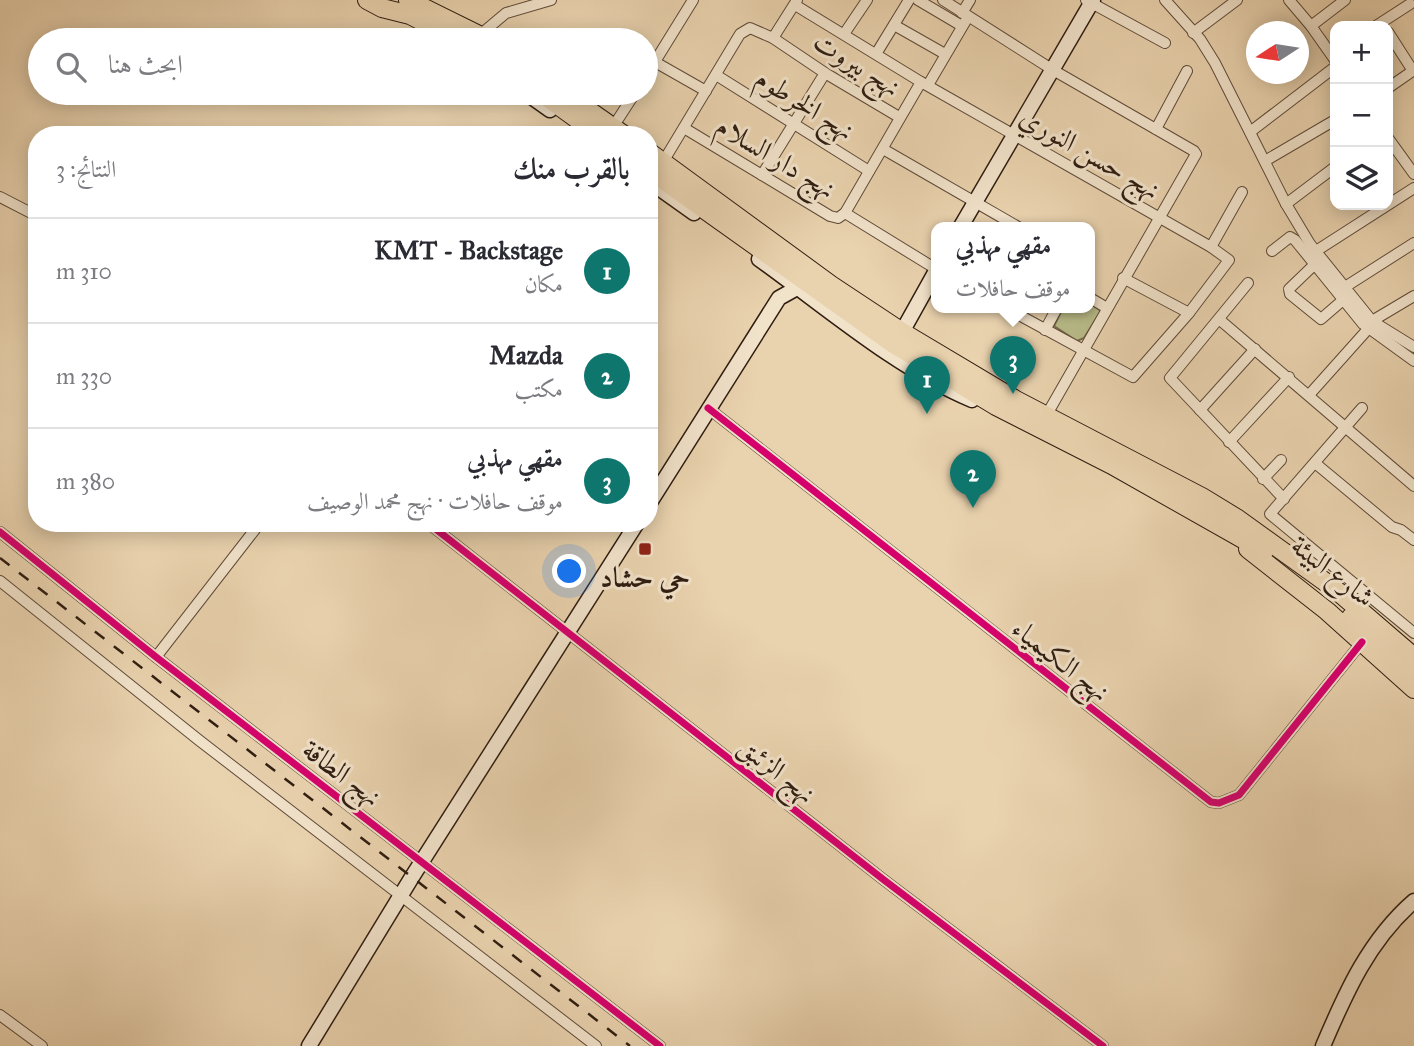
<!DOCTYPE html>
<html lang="ar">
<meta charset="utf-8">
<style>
body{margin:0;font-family:"IM FELL Great Primer",Amiri,serif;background:#f7f7f7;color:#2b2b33;direction:rtl}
.controls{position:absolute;right:21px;top:21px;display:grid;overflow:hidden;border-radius:14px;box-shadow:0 4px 18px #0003}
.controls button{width:63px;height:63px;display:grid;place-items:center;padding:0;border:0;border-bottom:2px solid #e1e1e2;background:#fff;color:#2b2b33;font:35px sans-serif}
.compass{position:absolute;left:1246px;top:21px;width:63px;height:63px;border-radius:50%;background:#fff;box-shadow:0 4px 18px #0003;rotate:258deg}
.you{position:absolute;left:570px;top:572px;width:24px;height:24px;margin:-18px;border:5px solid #fff;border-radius:50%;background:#1a73e8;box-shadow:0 0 0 10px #1a73e833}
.badge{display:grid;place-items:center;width:46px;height:46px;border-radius:50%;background:#0f766e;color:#fff;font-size:23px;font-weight:700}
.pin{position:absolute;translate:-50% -58px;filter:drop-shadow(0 2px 4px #0008)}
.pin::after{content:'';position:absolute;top:37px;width:24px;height:21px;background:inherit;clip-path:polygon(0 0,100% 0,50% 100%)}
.popup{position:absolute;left:931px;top:222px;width:164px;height:91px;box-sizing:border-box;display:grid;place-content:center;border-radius:14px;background:#fff;filter:drop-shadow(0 2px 5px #0005);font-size:23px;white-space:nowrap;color:#7c7c81}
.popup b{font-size:26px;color:#2b2b33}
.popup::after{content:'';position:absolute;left:50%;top:100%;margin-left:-14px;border:14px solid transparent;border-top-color:#fff}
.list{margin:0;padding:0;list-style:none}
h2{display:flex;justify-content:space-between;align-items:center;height:91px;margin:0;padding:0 28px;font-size:30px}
h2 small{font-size:23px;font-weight:400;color:#7c7c81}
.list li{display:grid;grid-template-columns:46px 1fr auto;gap:21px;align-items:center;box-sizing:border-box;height:105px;padding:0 28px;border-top:2px solid #e1e1e2}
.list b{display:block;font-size:26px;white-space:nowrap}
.list p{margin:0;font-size:23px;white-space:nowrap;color:#7c7c81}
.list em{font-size:23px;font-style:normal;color:#7c7c81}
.icon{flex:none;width:38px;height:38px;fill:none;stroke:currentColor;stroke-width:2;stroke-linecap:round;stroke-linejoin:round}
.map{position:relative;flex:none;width:1414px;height:1046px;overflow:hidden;direction:ltr}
.search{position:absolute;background:#fff;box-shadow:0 4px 18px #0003;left:28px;top:28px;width:630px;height:77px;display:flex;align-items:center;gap:18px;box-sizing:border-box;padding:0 24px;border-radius:38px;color:#7c7c81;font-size:26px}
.panel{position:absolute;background:#fff;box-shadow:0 4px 18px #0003;left:28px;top:126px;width:630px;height:406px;border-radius:28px;direction:rtl}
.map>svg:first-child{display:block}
.green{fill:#b8bb89;stroke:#746c4d;stroke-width:2}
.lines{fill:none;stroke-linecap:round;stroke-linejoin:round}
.street-casing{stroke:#5e4a38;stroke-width:12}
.secondary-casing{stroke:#2f1d11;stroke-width:17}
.highway-casing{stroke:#2f1d11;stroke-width:20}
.street{stroke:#f1e2ca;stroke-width:10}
.secondary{stroke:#f1e2ca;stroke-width:14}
.highway{stroke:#e9d2ae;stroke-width:18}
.rail{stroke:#2f1d11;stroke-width:2.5;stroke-dasharray:12 12;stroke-linecap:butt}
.cycleway-casing{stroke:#f1e2ca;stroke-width:11}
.cycleway{stroke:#d6006c;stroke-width:7}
.poi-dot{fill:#8f2418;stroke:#f1e2ca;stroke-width:2.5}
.labels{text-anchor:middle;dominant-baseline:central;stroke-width:6;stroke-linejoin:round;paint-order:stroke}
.street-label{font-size:28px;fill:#2f1d11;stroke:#f1e2ca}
.poi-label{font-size:28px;font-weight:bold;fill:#2f1d11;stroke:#f1e2ca}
</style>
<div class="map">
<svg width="1414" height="1046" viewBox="0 0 1414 1046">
<rect width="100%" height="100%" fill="#e9d2ae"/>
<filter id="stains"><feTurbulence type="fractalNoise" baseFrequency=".00286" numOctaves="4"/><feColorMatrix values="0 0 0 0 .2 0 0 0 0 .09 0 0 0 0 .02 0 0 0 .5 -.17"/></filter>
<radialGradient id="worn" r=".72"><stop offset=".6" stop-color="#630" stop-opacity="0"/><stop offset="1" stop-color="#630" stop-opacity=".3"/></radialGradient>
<!-- green -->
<polygon class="green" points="1090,303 1101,311 1084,338 1077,341 1054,326 1063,308 1090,308"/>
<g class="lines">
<!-- street casing -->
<g class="street-casing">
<g id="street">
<polyline points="918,0 962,26"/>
<polyline points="943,0 1053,70 1194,151 1196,154 1046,416"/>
<polyline points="1086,0 1165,43"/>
<polyline points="1165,0 1200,39 1215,63 1286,204 1310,244 1372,321 1414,347"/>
<polyline points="1289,0 1311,26 1335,60"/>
<polyline points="795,5 921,82 1211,247 1229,260 1189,313 1133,377 1006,308"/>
<polyline points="962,13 970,0"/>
<polyline points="894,25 945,54"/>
<polyline points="1311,26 1345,0"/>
<polyline points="1376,26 1410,4"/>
<polyline points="1388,32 1413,71"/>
<polyline points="1193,33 1237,0"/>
<polyline points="481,34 506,13 551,0"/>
<polyline points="844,34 867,0"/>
<polyline points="773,38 797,0"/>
<polyline points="876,54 909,0"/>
<polyline points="655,62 706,91"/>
<polyline points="716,75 869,171"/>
<polyline points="646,76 693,0"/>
<polyline points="928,85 968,17"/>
<polyline points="1388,88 1414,70"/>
<polyline points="613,127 635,93"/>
<polyline points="684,128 830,216 838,218 845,213 921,82"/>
<polyline points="1156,129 1187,71"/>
<polyline points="1250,132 1335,67"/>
<polyline points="1388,138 1414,174"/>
<polyline points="883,149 1020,228"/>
<polyline points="1265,161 1335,120"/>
<polyline points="663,162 740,34 750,28 773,38 825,73 899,117"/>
<polyline points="762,175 825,73"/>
<polyline points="0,197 37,216"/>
<polyline points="1286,204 1335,167"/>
<polyline points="845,213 936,269"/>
<polyline points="1211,247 1242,192"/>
<polyline points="1272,251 1290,237 1295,240 1363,324 1414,361"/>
<polyline points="1316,251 1414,188"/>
<polyline points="1314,265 1289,289 1290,294 1321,319 1343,300"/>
<polyline points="1123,278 1189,313"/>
<polyline points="1248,283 1170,378 1284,499"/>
<polyline points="1345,287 1414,243"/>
<polyline points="1090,298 1107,308"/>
<polyline points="1220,320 1414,486"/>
<polyline points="1372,321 1414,296"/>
<polyline points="1045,330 1057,308"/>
<polyline points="1309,395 1368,329"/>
<polyline points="708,408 1211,802 1219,803 1239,795 1362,642"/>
<polyline points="1362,408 1270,514 1414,633"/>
<polyline points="1200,410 1255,349"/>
<polyline points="1229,442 1289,377"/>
<polyline points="1315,463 1392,527 1401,530 1414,540"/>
<polyline points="1263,479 1281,460"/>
<polyline points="428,523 884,880 1103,1046"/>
<polyline points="0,532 156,657 660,1046"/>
<polyline points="0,581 200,741 596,1046"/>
<polyline points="156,657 260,523"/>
<polyline points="0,1015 42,1046"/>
</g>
</g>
<!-- secondary casing -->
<g class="secondary-casing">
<g id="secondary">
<polyline points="526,93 550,110"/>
<polyline points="649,181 694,213"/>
<polyline points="960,228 1093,0"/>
<path d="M759,259C826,307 896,368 972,400"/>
<polyline points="902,332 936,271"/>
<polyline points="649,504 779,298 797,288"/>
<polyline points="309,1046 412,877 637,523"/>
<path d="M1323,1046C1346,992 1369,940 1414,901"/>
</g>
</g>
<!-- highway casing -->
<g class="highway-casing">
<g id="highway">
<polyline points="367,0 382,8 410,15 458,40"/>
<polyline points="408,0 489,40"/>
<polyline points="541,93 599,135"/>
<polyline points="564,93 624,135"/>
<polyline points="649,152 831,285 902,332 1016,400 1202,497 1238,519 1335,589 1414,657"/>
<polyline points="649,170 892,343 996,406 1112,465 1264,551"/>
<polyline points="1248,549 1327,611 1414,689"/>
<polyline points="1351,617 1414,672"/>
</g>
</g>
<!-- street -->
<use href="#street" class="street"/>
<!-- secondary -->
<use href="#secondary" class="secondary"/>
<!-- highway -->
<use href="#highway" class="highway"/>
<!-- rail -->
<polyline class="rail" points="0,558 630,1046"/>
<!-- cycleway casing -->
<g class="cycleway-casing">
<g id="cycleway">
<polyline points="708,408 1211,802 1219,803 1239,795 1362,642"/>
<polyline points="428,523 884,880 1103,1046"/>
<polyline points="0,532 156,657 660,1046"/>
</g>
</g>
<!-- cycleway -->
<use href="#cycleway" class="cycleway"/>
</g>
<!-- markers -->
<rect class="poi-dot" x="638" y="542" width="14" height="14" rx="3.5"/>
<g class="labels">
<!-- street labels -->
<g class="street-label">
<text transform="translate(857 64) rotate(32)">نهج بيروت</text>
<text transform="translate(805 104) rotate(32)">نهج الخرطوم</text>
<text transform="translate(1090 153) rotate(30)">نهج حسن النوري</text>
<text transform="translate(776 157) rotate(31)">نهج دار السلام</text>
<text transform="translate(1333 571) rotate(38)">شارع البيئة</text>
<text transform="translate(1061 660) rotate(38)">نهج الكيمياء</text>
<text transform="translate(777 770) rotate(38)">نهج الزئبق</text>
<text transform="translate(342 773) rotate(37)">نهج الطاقة</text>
</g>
<!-- poi labels -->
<g class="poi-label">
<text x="645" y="577">حي حشاد</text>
</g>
</g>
<rect width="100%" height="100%" filter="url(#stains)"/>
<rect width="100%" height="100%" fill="url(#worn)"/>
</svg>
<div class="controls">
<button>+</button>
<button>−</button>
<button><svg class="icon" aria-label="layers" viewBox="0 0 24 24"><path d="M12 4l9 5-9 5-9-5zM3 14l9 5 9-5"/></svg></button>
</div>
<svg class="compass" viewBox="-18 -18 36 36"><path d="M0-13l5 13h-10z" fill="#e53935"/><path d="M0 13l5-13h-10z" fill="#7c7c81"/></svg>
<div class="you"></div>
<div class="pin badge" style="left:927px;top:414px">1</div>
<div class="pin badge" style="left:973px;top:508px">2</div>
<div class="pin badge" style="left:1013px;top:394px">3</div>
<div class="popup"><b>مقهي مهذبي</b>موقف حافلات</div>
<div class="search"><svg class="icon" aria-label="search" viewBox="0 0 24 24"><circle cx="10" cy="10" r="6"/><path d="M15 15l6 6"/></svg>ابحث هنا</div>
<section class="panel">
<h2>بالقرب منك<small>النتائج: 3</small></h2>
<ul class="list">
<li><span class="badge">1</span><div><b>KMT - Backstage</b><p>مكان</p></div><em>310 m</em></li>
<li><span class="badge">2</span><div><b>Mazda</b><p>مكتب</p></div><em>330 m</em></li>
<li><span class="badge">3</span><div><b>مقهي مهذبي</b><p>موقف حافلات · نهج محمد الوصيف</p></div><em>380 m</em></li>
</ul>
</section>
</div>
